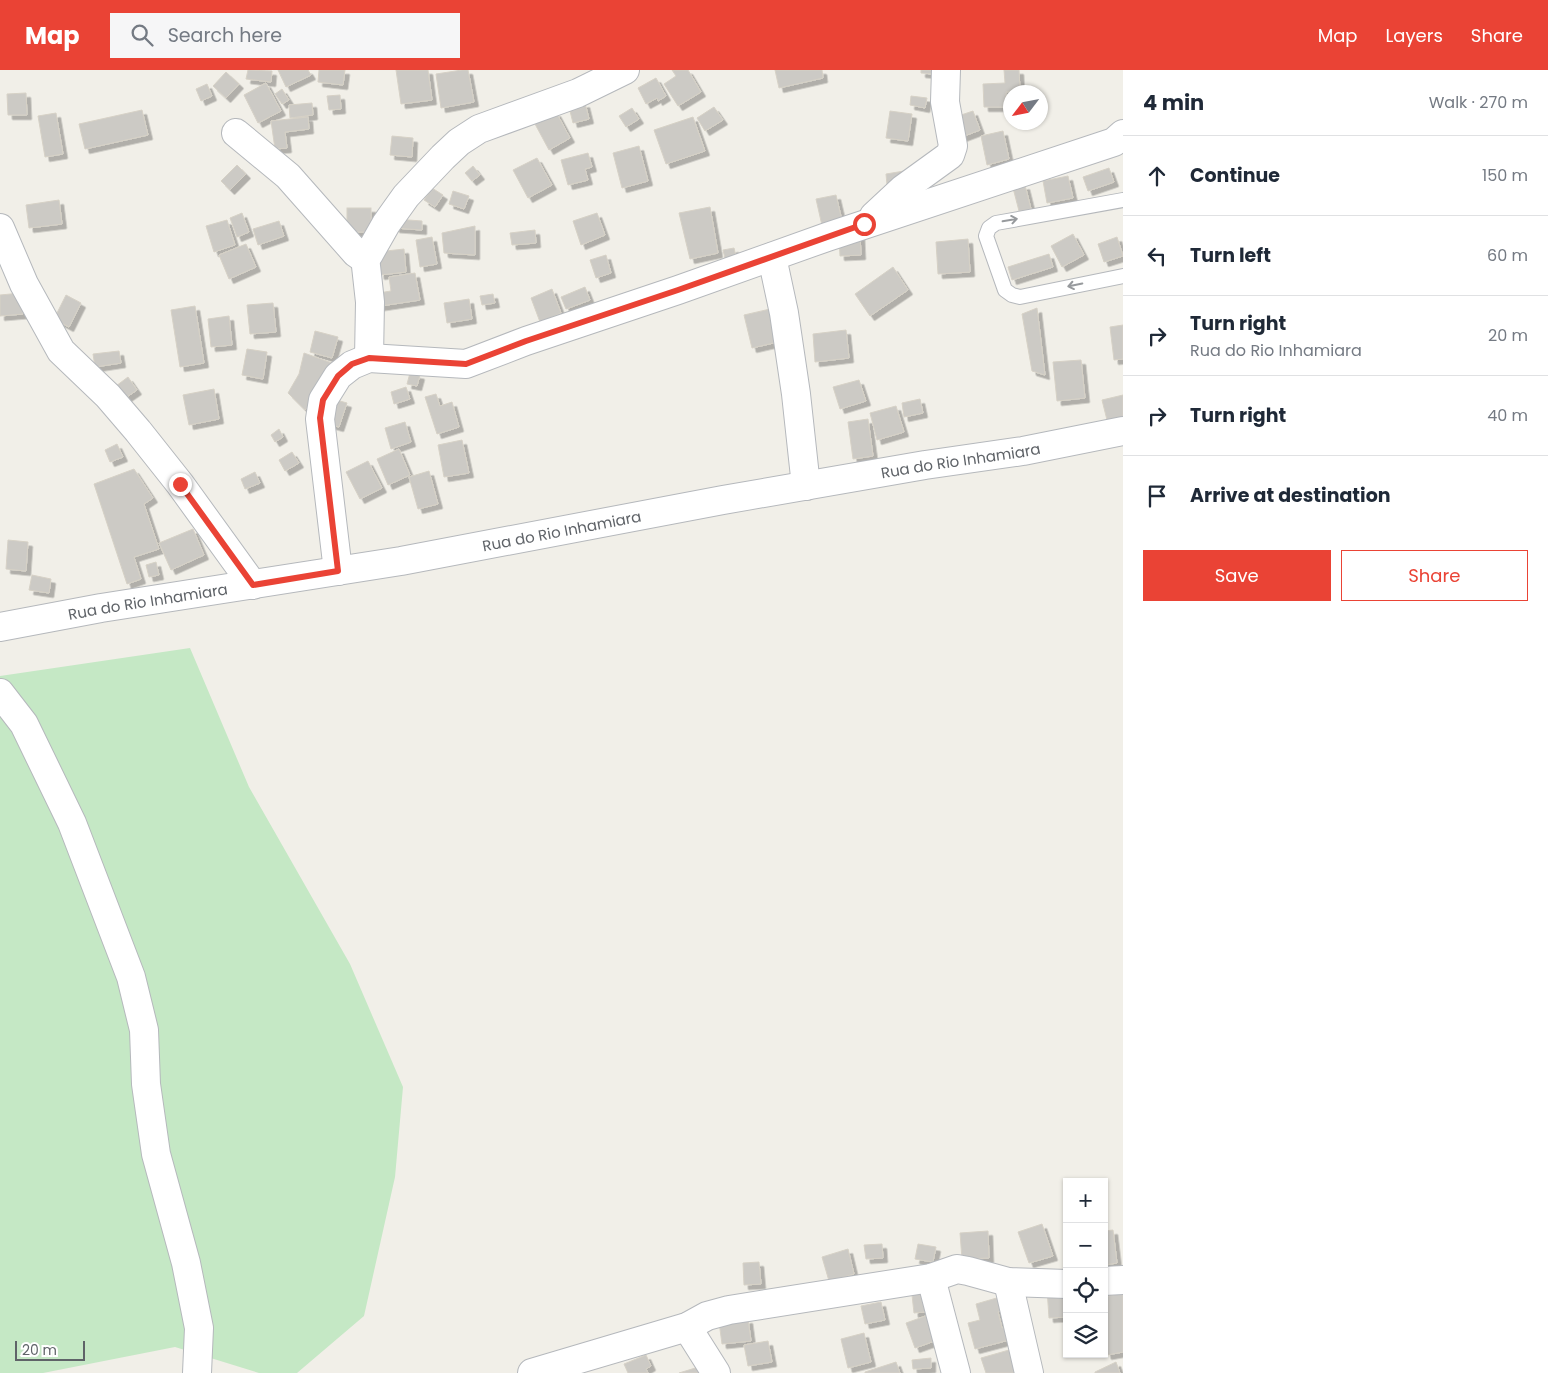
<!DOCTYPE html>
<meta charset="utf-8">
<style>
body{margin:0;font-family:Poppins,sans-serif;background:#f6f6f7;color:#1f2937}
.controls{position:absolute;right:15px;bottom:15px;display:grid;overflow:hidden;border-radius:0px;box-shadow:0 1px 4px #0004}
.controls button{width:45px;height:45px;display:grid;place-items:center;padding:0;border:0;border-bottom:1px solid #e0e1e3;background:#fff;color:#1f2937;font:25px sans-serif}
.compass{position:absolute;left:1003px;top:15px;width:45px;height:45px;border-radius:50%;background:#fff;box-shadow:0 1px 4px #0004;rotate:238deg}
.scale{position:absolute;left:15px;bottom:12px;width:70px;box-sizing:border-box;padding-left:5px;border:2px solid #5f6368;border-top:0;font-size:14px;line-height:18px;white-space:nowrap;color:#5f6368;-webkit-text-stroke:4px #fff;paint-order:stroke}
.stop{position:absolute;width:15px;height:15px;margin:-11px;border:4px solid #ea4335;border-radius:50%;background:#fff}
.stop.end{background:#ea4335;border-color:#fff;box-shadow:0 1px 5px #0008}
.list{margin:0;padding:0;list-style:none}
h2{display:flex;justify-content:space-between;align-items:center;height:65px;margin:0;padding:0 20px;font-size:21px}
h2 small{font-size:16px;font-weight:400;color:#747a83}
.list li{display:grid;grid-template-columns:32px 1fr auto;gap:15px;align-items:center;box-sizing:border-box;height:80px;padding:0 20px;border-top:1px solid #e0e1e3}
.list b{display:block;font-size:19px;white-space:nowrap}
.list p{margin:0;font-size:16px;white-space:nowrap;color:#747a83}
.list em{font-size:16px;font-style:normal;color:#747a83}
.actions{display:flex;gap:10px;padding:15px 20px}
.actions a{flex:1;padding:11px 0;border:1px solid #ea4335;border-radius:0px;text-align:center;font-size:18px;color:#ea4335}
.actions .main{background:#ea4335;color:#fff}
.icon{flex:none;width:28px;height:28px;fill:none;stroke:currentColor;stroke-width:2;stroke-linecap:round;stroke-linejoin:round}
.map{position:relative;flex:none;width:1123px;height:1303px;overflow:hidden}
header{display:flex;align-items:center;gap:30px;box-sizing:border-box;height:70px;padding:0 25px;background:#ea4335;color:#fff}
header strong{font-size:24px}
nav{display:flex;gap:28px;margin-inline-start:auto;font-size:18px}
.search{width:350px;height:45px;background:#f6f6f7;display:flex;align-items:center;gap:12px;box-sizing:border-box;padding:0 18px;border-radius:0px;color:#747a83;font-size:19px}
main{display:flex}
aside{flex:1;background:#fff}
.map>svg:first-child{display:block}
.green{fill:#c5e8c5}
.building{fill:#cccac5;stroke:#d6d1c6;filter:url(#shadow)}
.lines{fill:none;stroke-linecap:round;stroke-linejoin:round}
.lane-casing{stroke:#b5b8bc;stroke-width:16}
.street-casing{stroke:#b5b8bc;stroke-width:30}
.lane{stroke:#fff;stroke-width:14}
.street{stroke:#fff;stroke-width:28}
.oneway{stroke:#979a9d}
.route{stroke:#ea4335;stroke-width:6}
.labels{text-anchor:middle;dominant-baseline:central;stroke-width:4.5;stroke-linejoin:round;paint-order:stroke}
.street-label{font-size:15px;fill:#5f6368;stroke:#fff}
</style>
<header>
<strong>Map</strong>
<div class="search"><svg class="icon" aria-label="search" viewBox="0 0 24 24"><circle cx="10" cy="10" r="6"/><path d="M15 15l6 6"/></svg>Search here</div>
<nav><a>Map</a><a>Layers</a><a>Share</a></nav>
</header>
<main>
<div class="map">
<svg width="1123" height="1303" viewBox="0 0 1123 1303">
<defs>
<filter id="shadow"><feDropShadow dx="4.5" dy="4.5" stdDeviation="0" flood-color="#0004"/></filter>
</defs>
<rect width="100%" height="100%" fill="#f1efe8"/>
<!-- green -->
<polygon class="green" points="190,578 249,717 350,894 403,1017 395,1107 364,1246 297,1303 259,1303 175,1277 43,1303 0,1303 0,606"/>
<!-- building -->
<g class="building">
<polygon points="248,0 272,1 271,12 246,9"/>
<polygon points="278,0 308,0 311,5 286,17"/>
<polygon points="319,0 345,0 343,15 318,12"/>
<polygon points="396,0 428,0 432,30 401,34"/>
<polygon points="462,0 468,0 474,32 441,38 436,4"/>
<polygon points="672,0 688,0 701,22 678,36 664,14 676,6"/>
<polygon points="775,0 822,0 823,8 779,18"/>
<polygon points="921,0 935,0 935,4 921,3"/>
<polygon points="1004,0 1019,0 1020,21 1006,22 1006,37 984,37 983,14 1005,13"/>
<polygon points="226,2 239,14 226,28 213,16"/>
<polygon points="656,8 666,26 658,31 657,28 646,34 638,18"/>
<polygon points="266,13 281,41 258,53 244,25"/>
<polygon points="207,14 212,26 201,31 196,19"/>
<polygon points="282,19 289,30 282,34 275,24"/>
<polygon points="26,23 27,45 8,45 7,24"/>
<polygon points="340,25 341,39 329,40 327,26"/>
<polygon points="911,26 927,28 925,38 910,35"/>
<polygon points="312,33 313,45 290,48 289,35"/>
<polygon points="585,33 589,49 573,53 569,37"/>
<polygon points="714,37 723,50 705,61 697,48"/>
<polygon points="632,38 639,49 626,57 619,46"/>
<polygon points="142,40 148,65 85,79 79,54"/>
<polygon points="890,41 912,44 908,71 886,68"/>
<polygon points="973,41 980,60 959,68 952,48"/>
<polygon points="556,42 570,68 549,80 535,54"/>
<polygon points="56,43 63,84 45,87 38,46"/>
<polygon points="308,47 309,59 285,62 287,78 275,79 271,51"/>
<polygon points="693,47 705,81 666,94 654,60"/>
<polygon points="1003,61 1009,89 987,95 981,66"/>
<polygon points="392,66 413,68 412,87 390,85"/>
<polygon points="639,76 648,111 622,118 613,83"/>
<polygon points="588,83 592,97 585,99 588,110 568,115 561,90"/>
<polygon points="537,88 552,115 528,128 513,100"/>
<polygon points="237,95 246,104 230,120 221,111"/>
<polygon points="473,96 480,105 472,111 465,103"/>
<polygon points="1109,98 1114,112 1088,121 1083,107"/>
<polygon points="904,101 887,115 886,104"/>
<polygon points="1068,106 1073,128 1047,133 1043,111"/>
<polygon points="1025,115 1031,139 1019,141 1013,118"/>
<polygon points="432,118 443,125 435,137 424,130"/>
<polygon points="453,121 469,126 464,139 449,134"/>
<polygon points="836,125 843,155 823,160 816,129"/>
<polygon points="59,130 62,154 29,158 26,135"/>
<polygon points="710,137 718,183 690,189 679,143"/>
<rect x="347" y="138" width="24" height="24"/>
<polygon points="242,143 249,162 237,167 230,148"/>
<polygon points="597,143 605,165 581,175 573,151"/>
<polygon points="395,149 422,151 422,160 395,158"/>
<polygon points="227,150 235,175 214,182 206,156"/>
<polygon points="279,151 284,166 258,175 253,159"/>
<polygon points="475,156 475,185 444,183 442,163"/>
<polygon points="535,160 536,173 512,175 510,163"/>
<polygon points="860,164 861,185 840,186 839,165"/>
<polygon points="1073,164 1084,185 1062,197 1051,176"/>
<polygon points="432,167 437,194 420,197 416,170"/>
<polygon points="1117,167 1123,186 1104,192 1098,174"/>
<polygon points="968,169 970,202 938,204 936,172"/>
<polygon points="246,174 256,197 229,209 219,185"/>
<polygon points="734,178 738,195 727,197 723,180"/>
<polygon points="404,179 406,202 380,205 377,182"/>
<polygon points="1049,184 1053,197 1012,210 1008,197"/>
<polygon points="606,185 611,203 596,208 590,190"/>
<polygon points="893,197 908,220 870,246 855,224"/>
<polygon points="415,203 420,230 374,237 372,224 391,221 389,207"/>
<polygon points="585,217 590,230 566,239 561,227"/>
<polygon points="552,219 561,243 540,252 531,228"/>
<polygon points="21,223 23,244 0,246 0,225"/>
<polygon points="493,224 495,233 482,235 480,226"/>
<polygon points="66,225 81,233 69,257 54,249"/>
<polygon points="469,229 472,249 447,253 444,233"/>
<polygon points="273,233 276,262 250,264 247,235"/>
<polygon points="195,236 204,293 180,297 171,240"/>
<polygon points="1037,238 1045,305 1032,301 1022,244"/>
<polygon points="770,239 778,272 752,278 744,245"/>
<polygon points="229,246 232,275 211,277 208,249"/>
<polygon points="1123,255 1123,289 1114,290 1110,257"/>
<polygon points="846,260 849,288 815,292 813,264"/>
<polygon points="315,261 338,267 332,288 310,282"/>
<polygon points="247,279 267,282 263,309 242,305"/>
<polygon points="119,281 121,293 95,297 93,284"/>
<polygon points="304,283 332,293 325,318 305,340 288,323 299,304"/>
<polygon points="1081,290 1085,328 1057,331 1053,292"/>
<polygon points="410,303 420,305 417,316 407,314"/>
<polygon points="128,307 137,320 121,331 112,319"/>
<polygon points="859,310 866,331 840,339 833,317"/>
<polygon points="406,317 410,329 394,334 391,322"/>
<polygon points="214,319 219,349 189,355 183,325"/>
<polygon points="436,324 440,336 452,332 459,357 437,364 425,327"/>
<polygon points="1123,325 1123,347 1107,350 1102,330"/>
<polygon points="333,329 347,333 339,357 325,353"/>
<polygon points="920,329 923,343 904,347 902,333"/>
<polygon points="896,336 904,362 877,370 870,343"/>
<polygon points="868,349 873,386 853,389 848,352"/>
<polygon points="405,352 411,372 391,379 385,358"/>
<polygon points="279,359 283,367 275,372 271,365"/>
<polygon points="462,370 469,403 444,407 438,375"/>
<polygon points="117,374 123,387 110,392 105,380"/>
<polygon points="399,379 410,405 388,415 377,389"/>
<polygon points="292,382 299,393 285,401 279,390"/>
<polygon points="368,391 382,418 360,429 346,402"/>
<polygon points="134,399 153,428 144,434 159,479 134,487 141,509 127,514 94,414"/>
<polygon points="429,401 438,434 418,439 409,407"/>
<polygon points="255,402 260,413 245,419 241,409"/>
<polygon points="193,459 204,485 171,500 159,473"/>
<polygon points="8,470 28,472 26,501 6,499"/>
<polygon points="156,492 159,505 149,507 146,495"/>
<polygon points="32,505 51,509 49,523 29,520"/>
<polygon points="1042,1154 1053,1186 1029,1193 1018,1162"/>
<polygon points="1113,1160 1117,1193 1104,1195 1104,1161"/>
<polygon points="988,1161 989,1188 962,1189 960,1163"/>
<polygon points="882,1174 883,1188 866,1189 864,1175"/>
<polygon points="918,1174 936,1177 933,1192 915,1189"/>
<polygon points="848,1179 854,1204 829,1211 822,1187"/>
<polygon points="759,1192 761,1214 744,1215 743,1193"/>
<polygon points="931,1213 934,1241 914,1243 911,1216"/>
<polygon points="1067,1217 1067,1247 1049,1248 1047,1219"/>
<polygon points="1123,1223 1123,1282 1107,1285 1104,1272 1104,1227"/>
<polygon points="1000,1227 1003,1240 998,1242 1002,1258 1009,1256 1013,1269 975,1279 968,1253 980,1250 976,1234"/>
<polygon points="881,1232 885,1250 865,1254 861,1236"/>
<polygon points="934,1243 943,1268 915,1278 906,1253"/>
<polygon points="748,1249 751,1271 722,1274 719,1252"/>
<polygon points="864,1263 871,1292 848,1298 841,1269"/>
<polygon points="768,1271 772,1292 748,1296 744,1275"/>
<polygon points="1009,1280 1016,1303 986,1303 981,1288"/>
<polygon points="646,1285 651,1296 646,1299 648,1303 628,1303 624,1294"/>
<polygon points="931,1288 931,1298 913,1299 912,1290"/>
<polygon points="896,1292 900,1303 865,1303 865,1302"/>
<polygon points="1116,1292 1120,1303 1095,1303 1095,1302"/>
<polygon points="705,1295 708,1303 679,1303"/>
</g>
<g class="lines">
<!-- lane casing -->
<g class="lane-casing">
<polyline id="lane" points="1123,130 996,153 989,158 986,166 1005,220 1012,225 1020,227 1123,206"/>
</g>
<!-- street casing -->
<g class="street-casing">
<g id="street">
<path d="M236,63L288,106L356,183C361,187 364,188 369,184L386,154L406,126L443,87L459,72L479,59L578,23L625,0"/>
<polyline points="874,146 903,119 950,85 953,76 945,32 946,0"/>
<polyline points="0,158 24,214 61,281 108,326 138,361 180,414 253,515"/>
<polyline points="365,187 370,232 369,288"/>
<polyline points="772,187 784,243 796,324 806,416"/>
<polyline points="338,501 320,349 323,330 338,306 352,295 369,288 466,294 526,271 678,220 827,167 1114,72 1123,64"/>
<path id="s1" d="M0,557L101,538L401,491L723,430L925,395L1023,381L1123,361"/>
<polyline points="0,623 24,654 72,753 131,907 144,960 146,1014 156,1084 186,1193 199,1258 197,1303"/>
<polyline points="931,1208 956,1303"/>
<polyline points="1104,1211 1123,1210"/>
<polyline points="1008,1212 1029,1303"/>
<polyline points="687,1257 716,1303"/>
<polyline points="532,1303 687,1257 707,1246 729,1240 931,1208 957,1199 968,1201 1008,1212 1067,1214"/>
</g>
</g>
<!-- lane -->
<use href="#lane" class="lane"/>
<!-- street -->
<use href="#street" class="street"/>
</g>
<!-- one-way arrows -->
<defs><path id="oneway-shaft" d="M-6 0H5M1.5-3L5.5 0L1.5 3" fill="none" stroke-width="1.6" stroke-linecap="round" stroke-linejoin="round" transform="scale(1.25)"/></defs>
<g class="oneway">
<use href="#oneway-shaft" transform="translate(1010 150) rotate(-10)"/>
<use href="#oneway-shaft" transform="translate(1075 215) rotate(168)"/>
</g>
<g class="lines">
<!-- route -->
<polyline class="route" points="180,414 253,515 338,501 320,348 323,330 338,306 352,294 369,288 466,294 526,271 678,220 864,154"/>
</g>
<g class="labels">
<!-- street labels -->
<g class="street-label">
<text stroke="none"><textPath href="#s1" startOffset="975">Rua do Rio Inhamiara</textPath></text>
<text stroke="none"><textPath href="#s1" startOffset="570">Rua do Rio Inhamiara</textPath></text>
<text stroke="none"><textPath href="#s1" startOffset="150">Rua do Rio Inhamiara</textPath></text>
</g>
</g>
</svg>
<div class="controls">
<button>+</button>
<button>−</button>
<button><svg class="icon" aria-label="locate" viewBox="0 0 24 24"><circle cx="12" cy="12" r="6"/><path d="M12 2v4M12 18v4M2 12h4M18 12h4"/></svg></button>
<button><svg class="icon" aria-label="layers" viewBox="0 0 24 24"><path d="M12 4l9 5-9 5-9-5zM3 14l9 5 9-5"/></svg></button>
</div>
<svg class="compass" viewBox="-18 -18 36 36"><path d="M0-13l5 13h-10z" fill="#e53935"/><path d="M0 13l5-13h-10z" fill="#747a83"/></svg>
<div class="scale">20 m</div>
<div class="stop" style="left:864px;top:154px"></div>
<div class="stop end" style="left:180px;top:414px"></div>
</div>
<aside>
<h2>4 min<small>Walk · 270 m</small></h2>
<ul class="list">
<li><svg class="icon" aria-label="ahead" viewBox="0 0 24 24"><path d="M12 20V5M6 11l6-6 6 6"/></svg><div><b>Continue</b></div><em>150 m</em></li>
<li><svg class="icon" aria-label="left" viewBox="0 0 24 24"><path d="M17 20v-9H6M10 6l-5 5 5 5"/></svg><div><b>Turn left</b></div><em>60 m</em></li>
<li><svg class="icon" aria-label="right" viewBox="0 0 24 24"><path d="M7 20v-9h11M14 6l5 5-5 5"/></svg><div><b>Turn right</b><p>Rua do Rio Inhamiara</p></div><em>20 m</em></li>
<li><svg class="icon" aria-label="right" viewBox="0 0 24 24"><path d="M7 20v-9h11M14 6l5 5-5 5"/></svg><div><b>Turn right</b></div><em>40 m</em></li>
<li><svg class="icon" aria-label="arrive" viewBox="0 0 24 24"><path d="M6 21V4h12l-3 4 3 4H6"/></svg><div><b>Arrive at destination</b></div></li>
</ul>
<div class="actions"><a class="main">Save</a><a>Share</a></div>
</aside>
</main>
